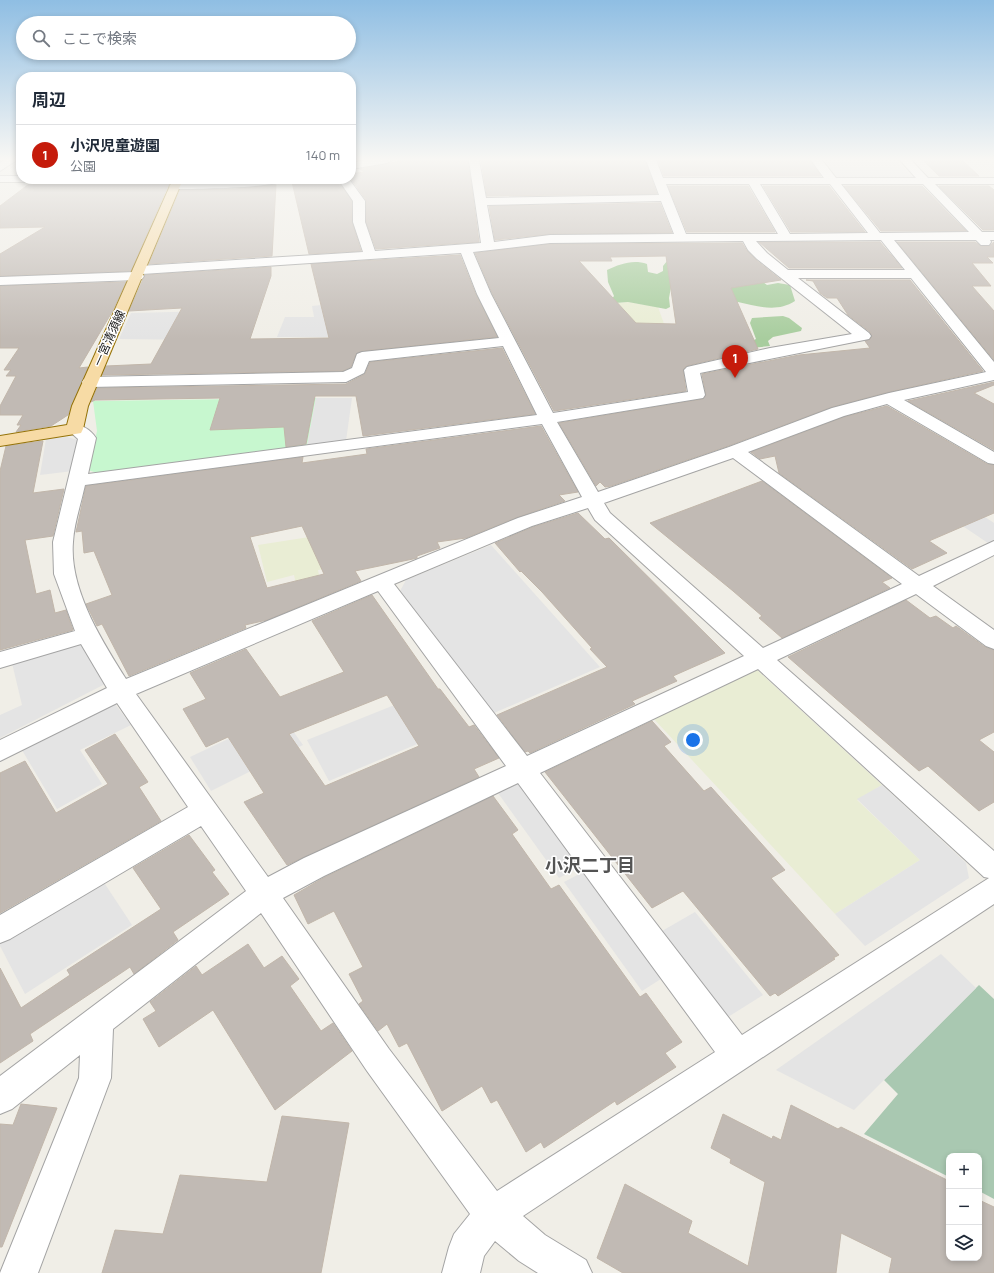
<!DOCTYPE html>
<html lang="ja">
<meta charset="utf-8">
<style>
body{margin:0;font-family:Manrope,"Noto Sans JP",sans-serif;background:#f6f6f7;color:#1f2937}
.controls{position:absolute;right:12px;bottom:12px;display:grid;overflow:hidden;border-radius:8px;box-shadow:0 2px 6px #0003}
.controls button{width:36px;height:36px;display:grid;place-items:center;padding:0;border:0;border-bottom:1px solid #e0e1e3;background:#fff;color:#1f2937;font:20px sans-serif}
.you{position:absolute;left:693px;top:740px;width:14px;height:14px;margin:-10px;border:3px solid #fff;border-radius:50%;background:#1a73e8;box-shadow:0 0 0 6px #1a73e833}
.badge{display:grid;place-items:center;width:26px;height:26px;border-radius:50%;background:#c51b0b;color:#fff;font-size:13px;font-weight:700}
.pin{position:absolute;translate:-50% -33px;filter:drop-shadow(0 1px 2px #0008)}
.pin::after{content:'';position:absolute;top:21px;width:14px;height:12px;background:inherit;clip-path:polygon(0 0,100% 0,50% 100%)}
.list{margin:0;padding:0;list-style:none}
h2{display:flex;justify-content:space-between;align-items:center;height:52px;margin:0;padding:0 16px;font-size:17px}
h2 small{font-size:13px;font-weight:400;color:#747a83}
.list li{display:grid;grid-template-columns:26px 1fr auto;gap:12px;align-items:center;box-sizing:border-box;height:60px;padding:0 16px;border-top:1px solid #e0e1e3}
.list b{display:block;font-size:15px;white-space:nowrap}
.list p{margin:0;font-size:13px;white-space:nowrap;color:#747a83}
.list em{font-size:13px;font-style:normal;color:#747a83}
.icon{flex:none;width:22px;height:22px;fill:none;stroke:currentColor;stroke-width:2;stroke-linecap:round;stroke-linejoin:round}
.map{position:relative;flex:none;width:994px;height:1273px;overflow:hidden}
.search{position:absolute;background:#fff;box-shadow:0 2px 6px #0003;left:16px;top:16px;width:340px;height:44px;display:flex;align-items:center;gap:10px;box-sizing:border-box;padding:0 14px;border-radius:22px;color:#747a83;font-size:15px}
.panel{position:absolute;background:#fff;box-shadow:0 2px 6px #0003;left:16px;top:72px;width:340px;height:112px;border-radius:16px}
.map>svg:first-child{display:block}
.farmland{fill:#e9edd4}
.forest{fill:#a8cd9e}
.cemetery{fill:#a9c8b1}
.park{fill:#c7f7cf}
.parking{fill:#e4e4e4}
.building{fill:#c1bab4;stroke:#c1b6aa;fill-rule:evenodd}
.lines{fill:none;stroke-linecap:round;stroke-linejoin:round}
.minor-casing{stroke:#a4a4a4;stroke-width:2}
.major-casing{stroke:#947208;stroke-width:2}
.minor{fill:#fff;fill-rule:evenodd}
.major{fill:#f7dba5;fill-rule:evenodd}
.labels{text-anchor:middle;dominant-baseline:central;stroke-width:3;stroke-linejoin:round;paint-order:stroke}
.far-street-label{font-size:12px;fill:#202020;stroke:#fff}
.near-neighbourhood-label{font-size:18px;font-weight:bold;fill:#535353;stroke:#fff}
</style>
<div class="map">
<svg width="994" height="1273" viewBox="0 0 994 1273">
<rect width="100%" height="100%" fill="#f0eee7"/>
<!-- farmland -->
<g class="farmland">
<polygon points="628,302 658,307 667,332 615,338 593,306"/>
<polygon points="335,533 341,566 318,570 322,590 299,597 294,575 267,582 258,545"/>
<polygon points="756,669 882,785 857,800 920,860 835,914 653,718"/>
</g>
<!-- forest -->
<g class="forest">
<path d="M730,257L767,285L778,283L790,285L795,301C776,313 758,306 738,302C716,299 694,293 671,287L669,298L670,307L666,309L628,302L615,303L611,300L614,296L608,282L607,270C620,264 633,259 647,264L648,272L657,274L663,271V266L667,261Z"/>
<polygon points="783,316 789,318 802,328 801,331 773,337 768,341 770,346 751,348 752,341 756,339 750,323 752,318"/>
</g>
<!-- cemetery -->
<polygon class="cemetery" points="979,985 994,999 994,1199 979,1191 979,1156 949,1156 949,1177 864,1134 898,1094 884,1080"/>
<!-- park -->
<polygon class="park" points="316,398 307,446 97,473 88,470 97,431 93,401"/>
<!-- parking -->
<g class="parking">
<polygon points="820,160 896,160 916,180 836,180"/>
<polygon points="360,301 355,337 277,337 285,317 314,317 312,306"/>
<polygon points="215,311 200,340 119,339 131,313"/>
<polygon points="316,398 352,398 346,441 307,446"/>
<polygon points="67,437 78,440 73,471 40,475 46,439"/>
<polygon points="873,466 938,486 994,523 994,540 988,543"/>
<polygon points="491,545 600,667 494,713 400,591 406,580"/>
<polygon points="80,643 105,684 0,738 0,715 22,705 12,663"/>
<polygon points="422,694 422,742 329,781 307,740"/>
<polygon points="115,704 131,725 80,750 102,784 57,809 22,750"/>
<polygon points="281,714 303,745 211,791 190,757"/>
<polygon points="518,783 580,867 559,878 498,793"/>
<polygon points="882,785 966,863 969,878 865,946 835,914 920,860 857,799"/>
<polygon points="585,871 664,977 642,991 564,882"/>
<polygon points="101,878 132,925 25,994 0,946 0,940"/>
<polygon points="695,912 763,995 728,1017 662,931"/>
<polygon points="941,954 976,988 854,1110 776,1070"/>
</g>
<!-- building -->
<g class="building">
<polygon points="405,160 468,160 479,242 376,249 366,222 366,200 351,179 351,174 364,172 360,169"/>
<polygon points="481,160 645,160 657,194 487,196"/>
<polygon points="658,160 810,160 821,176 664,176"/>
<polygon points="923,160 962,160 979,176 939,176"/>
<polygon points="160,179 171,179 131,271 0,276 0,254 45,227 0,228 0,206 29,184"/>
<polygon points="307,179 337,179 352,201 352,222 361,251 309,254 292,182"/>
<polygon points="276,185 272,256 149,264 180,190 235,189"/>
<polygon points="668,186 748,186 775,232 687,232"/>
<polygon points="763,186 829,186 865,232 791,232"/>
<polygon points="844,186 922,186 966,231 881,231"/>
<polygon points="939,186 989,186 994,190 994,230 983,230"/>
<polygon points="660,203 672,233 550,234 495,240 489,206"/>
<polygon points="759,242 880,242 902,268 789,268"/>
<polygon points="897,242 975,242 981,246 989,246 994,242 994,257 987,257 993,263 972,263 991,286 972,286 994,311 994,360"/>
<path d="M742,243L747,251L756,260L781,280L731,288L758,349L686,366L683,370L686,391L554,411L492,293L475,253L550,244ZM666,256L676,324L636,323L579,261H612L610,257Z"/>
<polygon points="460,255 476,295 497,337 362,351 356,354 351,367 343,371 102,375 106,366 151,364 182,308 129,311 145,275 271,267 271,276 250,339 329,338 311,264"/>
<polygon points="806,280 910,280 983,371 889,392 832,407 728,446 611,486 605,487 600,482 596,486 559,423 703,399 706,395 702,374 799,355 870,348 865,341 869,340 872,337 870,332 848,315 837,298 827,298 820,293 813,281"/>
<polygon points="126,282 112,312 79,368 88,367 68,415 51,426 16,432 21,425 17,425 23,415 0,415 0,406 16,376 6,376 11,370 4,370 19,348 0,348 0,286"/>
<polygon points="502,348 535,414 363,436 356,396 315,396 306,444 286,447 284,427 210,430 220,398 95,400 91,402 97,388 346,384 365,374 370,362"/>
<polygon points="994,382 994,385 974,393 994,404 994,450 908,401"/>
<polygon points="887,406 987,464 994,465 994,513 929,541 947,553 912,569 779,473 775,456 760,459 751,452 844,417"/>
<path d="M541,426L578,492L559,495L565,501L518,517L466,538L437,542L440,548L417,556V558L413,559L355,571L361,581L267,620L245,625L246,628L129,676L102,624L97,626L86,604L112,595L94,551L84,553L82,531L76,532L86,486L303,457L302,463L367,454L366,449ZM302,526L324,574L267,588L250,537Z"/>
<polygon points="43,441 33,493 64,489 53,536 25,540 36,594 50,590 55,613 66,610 73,630 0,650 0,471 6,446"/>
<polygon points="762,481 892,578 882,582 890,588 782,638 759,618 762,616 733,591 650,523"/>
<polygon points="578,513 605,539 609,538 725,653 673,676 677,681 632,701 635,704 530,753 528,751 525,752 497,715 607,667 590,649 592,648 542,592 521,571 520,572 495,543 533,527"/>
<path d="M372,595L438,689H440L469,727L474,725L499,758L474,769L479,777L287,865L244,802L264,793L228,737L206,747L183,709L206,699L190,673L246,649L280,697L344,672L312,621ZM387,695L419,746L325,786L289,734Z"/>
<polygon points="906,600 930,618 936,616 953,628 956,626 985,647 994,650 994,732 979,740 994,752 994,802 979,811 928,766 919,771 788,657"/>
<polygon points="652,721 671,742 664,746 704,791 711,787 785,870 771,878 839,955 833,958 835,959 778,996 775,993 770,996 683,891 652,908 545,772"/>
<polygon points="115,734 148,782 139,787 161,821 0,913 0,773 25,761 56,813 108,784 85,750"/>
<polygon points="493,796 518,830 512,834 551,889 559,885 640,997 646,993 682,1042 665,1053 676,1067 617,1105 615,1101 544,1148 541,1142 526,1152 497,1100 491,1103 482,1086 442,1111 407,1043 399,1047 387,1024 378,1031 359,1004 363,1001 349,974 363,967 334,911 308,924 294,895 325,877"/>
<polygon points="189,835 215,870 212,872 229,894 173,932 178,940 134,974 130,967 30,1034 33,1041 0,1063 0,968 21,1008 70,975 67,970 161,909 133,868"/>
<polygon points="248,944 264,968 282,956 299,979 290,986 321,1031 333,1023 352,1051 275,1110 213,1010 159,1047 143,1019 156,1011 150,1002 196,966 202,975"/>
<polygon points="21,1104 57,1108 2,1247 0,1247 0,1124 13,1125"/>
<polygon points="791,1105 838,1129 841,1127 949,1181 949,1258 979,1258 979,1200 994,1207 994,1273 889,1273 892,1258 841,1233 836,1273 623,1273 597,1258 625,1184 692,1221 688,1233 748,1266 765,1182 730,1163 731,1159 711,1148 723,1114 772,1139 773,1136 781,1140"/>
<polygon points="282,1116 349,1123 321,1273 102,1273 115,1230 163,1234 180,1175 267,1182"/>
</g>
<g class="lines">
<!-- minor casing -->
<g class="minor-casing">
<g id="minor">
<polygon points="4,160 17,160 0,171 0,163"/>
<polygon points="366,160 392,160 387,163 351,169 351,163"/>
<path d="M469,160H479L486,198L659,195L646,160H656L663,178H824L811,160H822L836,178H916L900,160H911L928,178H994V184H935L982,232H994V240H990L991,242L989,245H981L976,240H894L994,362V380L904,400L994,452V464L988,463L887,404L844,416L748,452L919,576L994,541V555L933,586L994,630V649L986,646L916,594L777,660L994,851V904L523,1216L545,1235L586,1260L592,1273H538L519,1261L495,1241L484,1256L480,1273H442L449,1247L454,1234L470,1214L367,1071L261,913L113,1029L111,1078L38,1273H0L79,1078L80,1055L12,1109L0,1114V1076L246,891L201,826L10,939L0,943V915L188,807L117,703L0,761V740L107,688L81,644L0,668V652L75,631L54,574L53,542L78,439L67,429L69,425C80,423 90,429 96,438L88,474L537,415L503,346L369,361L364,373L346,382L90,387L84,385L82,382L84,379L90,377L343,372L352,368L357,354L362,352L499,338L477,294L461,253L142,274L144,276L142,279L137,280L0,285V277L135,272L133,270L135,267L140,266L363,252L353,222V201L338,179H349L365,201V222L375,251L481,243ZM666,184H749L778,234H686ZM760,184H830L868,233L790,234ZM841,184H923L969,232L880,233ZM661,201L674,234L550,235L494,242L487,205ZM881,240L905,270H788L767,253L756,241ZM743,241L748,250L757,259L852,334L770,348L687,367L684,370L688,392L553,413L491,294L473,252L550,243ZM798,278H911L986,372L889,393L832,408L729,447L598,492L557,422L703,398L705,395L700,373L869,339L871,336L869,333ZM542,424L582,497L518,518L126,679C102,641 69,589 73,542C74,523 81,504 85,485ZM733,458L902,584L763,648L610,513L604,503ZM588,508L595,520L744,656L527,756L394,584L532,526ZM378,591L506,766L304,858L268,877L136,694ZM758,669L984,877L989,878L742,1035L540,773ZM518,783L715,1052L497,1191L389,1049L283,898L324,876Z"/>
<polygon points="0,176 21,176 21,179 62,179 57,182 0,182"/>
<path d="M255,179H288C282,188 191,189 175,189L169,186L175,183Z"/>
</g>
</g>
<!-- major casing -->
<g class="major-casing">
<polygon id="major" points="173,179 183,179 88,406 83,429 81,433 75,434 0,446 0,436 67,425 72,406"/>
</g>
<!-- minor -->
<use href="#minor" class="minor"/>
<!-- major -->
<use href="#major" class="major"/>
</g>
<!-- sky -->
<linearGradient id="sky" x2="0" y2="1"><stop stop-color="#8fbee3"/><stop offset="0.47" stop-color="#f8f7f4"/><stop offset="1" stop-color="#f8f7f4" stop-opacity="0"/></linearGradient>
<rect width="994" height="339" fill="url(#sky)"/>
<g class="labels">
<!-- far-street labels -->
<g class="far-street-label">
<text transform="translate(109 338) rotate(-66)">一宮清須線</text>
</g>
<!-- near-neighbourhood labels -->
<g class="near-neighbourhood-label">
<text x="590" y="865">小沢二丁目</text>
</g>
</g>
</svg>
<div class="controls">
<button>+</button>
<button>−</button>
<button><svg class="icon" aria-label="layers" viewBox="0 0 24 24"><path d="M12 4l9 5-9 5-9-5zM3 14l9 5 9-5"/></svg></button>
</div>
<div class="you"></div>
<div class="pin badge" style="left:735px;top:378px">1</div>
<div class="search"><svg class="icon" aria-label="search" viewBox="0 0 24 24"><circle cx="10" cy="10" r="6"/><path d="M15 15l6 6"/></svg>ここで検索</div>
<section class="panel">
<h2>周辺<small></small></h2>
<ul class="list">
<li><span class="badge">1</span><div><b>小沢児童遊園</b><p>公園</p></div><em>140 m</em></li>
</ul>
</section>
</div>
